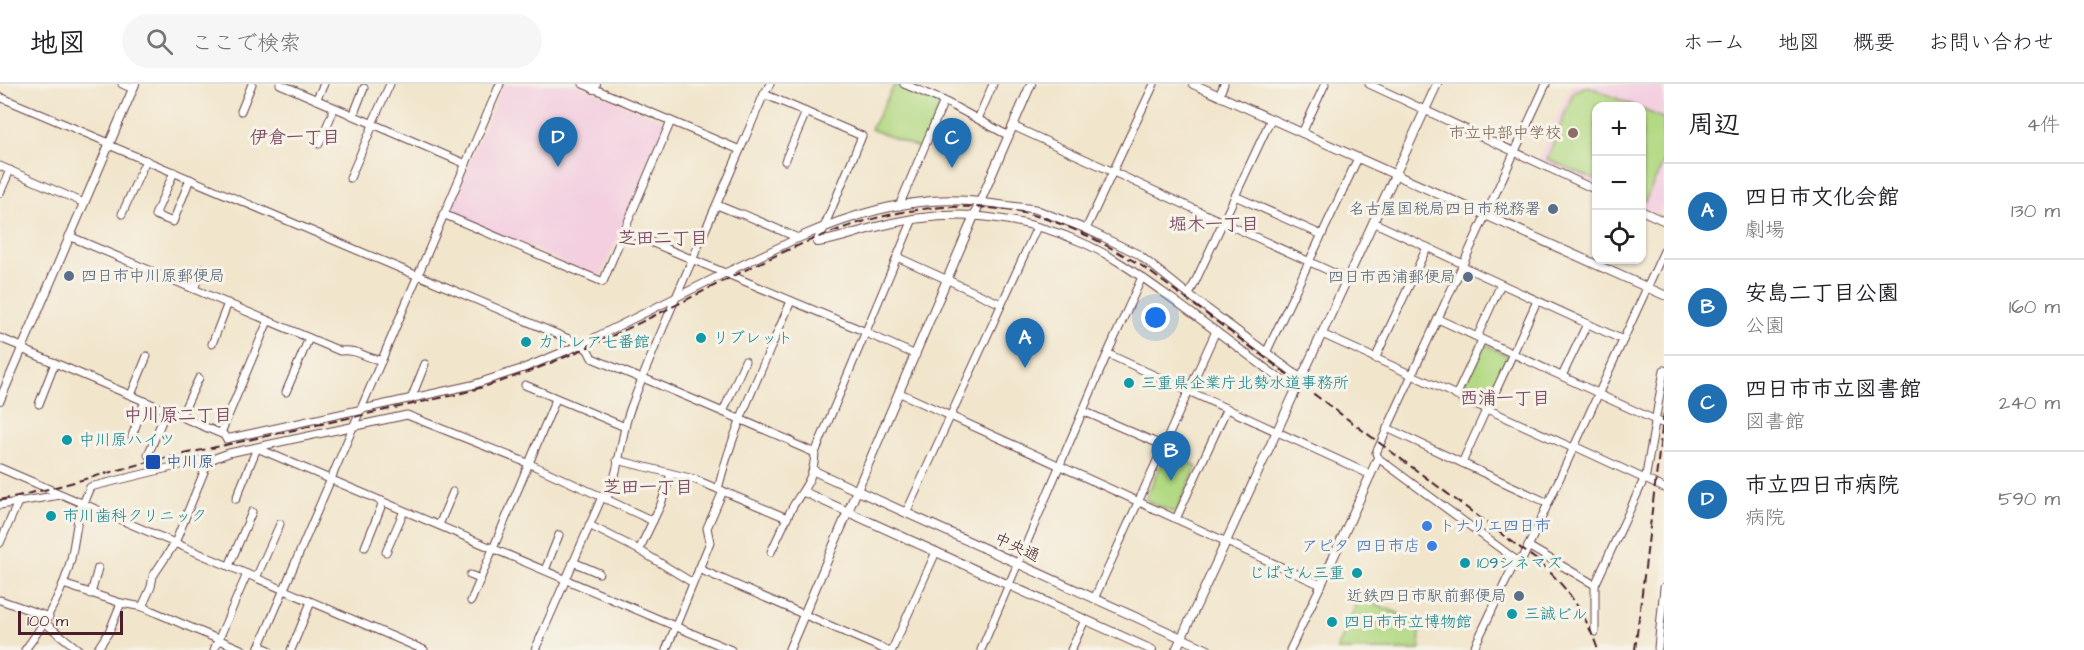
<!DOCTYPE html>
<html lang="ja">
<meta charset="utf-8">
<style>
body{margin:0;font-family:"Architects Daughter","Klee One",sans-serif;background:#f6f6f6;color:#202124}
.controls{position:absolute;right:18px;top:18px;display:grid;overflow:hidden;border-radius:12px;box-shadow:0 2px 4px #0004}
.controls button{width:54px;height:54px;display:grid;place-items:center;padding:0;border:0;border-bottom:2px solid #e0e0e0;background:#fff;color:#202124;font:30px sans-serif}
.scale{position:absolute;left:18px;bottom:15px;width:105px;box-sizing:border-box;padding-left:6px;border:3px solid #4a1f2b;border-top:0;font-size:16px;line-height:21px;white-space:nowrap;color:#4a1f2b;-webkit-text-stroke:4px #f7f3e8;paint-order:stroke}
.you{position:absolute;left:1156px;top:234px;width:21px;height:21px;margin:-15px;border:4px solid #fff;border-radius:50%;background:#1a73e8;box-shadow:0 0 0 9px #1a73e833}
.badge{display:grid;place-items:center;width:39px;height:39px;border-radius:50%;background:#1f6fb2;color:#fff;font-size:20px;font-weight:700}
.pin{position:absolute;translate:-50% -50px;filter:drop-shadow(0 2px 3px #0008)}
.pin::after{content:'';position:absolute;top:32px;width:21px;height:18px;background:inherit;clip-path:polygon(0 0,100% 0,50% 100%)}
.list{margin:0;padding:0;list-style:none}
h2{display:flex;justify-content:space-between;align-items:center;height:78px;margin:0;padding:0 24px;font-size:26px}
h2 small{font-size:20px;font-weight:400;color:#757577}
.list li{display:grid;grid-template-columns:39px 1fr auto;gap:18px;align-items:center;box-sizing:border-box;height:96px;padding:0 24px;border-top:2px solid #e0e0e0}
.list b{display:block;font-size:22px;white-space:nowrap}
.list p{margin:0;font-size:20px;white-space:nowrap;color:#757577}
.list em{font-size:20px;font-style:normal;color:#757577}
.icon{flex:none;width:33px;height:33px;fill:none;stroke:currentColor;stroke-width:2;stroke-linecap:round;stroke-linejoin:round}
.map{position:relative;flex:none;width:1664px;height:566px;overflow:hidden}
header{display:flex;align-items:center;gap:36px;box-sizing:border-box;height:84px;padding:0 30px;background:#fff;border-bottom:2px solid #e0e0e0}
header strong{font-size:28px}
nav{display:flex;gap:33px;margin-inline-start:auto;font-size:21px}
.search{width:420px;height:54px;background:#f6f6f6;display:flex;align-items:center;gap:15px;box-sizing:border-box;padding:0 21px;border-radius:33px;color:#757577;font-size:22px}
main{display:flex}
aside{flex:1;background:#fff}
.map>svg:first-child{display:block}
.built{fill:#f3cfe0}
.green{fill:#b2d983;stroke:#7e7c57;stroke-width:1.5}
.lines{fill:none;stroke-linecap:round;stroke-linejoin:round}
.stream{stroke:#63acdb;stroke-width:2}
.minor-casing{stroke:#633d43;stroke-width:9}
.tertiary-casing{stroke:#633d43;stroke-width:10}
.minor{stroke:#fff;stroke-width:7}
.tertiary{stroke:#fff;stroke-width:8}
.rail{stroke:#4a1f2b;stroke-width:2;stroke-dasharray:9 4.5;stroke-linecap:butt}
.education-dot{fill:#8d6e63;stroke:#f7f3e8;stroke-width:2}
.service-dot{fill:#5c6f8a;stroke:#f7f3e8;stroke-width:2}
.culture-dot{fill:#0f9aa8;stroke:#f7f3e8;stroke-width:2}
.transit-dot{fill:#1a4fb4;stroke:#f7f3e8;stroke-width:2}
.shop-dot{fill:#3f7fe0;stroke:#f7f3e8;stroke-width:2}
.labels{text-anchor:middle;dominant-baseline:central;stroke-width:6;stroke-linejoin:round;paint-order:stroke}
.education-label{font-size:16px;fill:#785e54;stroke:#f7f3e8;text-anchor:end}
.service-label{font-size:16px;fill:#4e5e75;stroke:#f7f3e8;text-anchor:end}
.culture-label{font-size:16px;fill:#0d838f;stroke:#f7f3e8;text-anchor:start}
.transit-label{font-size:16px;fill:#164399;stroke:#f7f3e8;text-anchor:start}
.shop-label{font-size:16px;fill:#366cbe;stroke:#f7f3e8;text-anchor:start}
.street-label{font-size:16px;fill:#4a1f2b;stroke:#f7f3e8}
.neighbourhood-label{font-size:18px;font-weight:bold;fill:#7d4e66;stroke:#f7f3e8}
</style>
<header>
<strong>地図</strong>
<div class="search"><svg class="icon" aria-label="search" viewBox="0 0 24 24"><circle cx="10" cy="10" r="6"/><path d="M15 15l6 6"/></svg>ここで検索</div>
<nav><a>ホーム</a><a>地図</a><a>概要</a><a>お問い合わせ</a></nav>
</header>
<main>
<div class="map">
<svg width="1664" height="566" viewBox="0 0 1664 566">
<rect width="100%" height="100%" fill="#f7f3e8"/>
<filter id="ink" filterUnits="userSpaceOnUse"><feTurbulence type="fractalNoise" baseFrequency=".0167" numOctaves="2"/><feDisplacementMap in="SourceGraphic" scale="12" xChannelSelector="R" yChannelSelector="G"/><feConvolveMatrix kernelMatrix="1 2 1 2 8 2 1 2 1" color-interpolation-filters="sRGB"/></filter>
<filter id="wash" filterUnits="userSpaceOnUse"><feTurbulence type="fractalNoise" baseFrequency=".008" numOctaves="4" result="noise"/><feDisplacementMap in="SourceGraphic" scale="24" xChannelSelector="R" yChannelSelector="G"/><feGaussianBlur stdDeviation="1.35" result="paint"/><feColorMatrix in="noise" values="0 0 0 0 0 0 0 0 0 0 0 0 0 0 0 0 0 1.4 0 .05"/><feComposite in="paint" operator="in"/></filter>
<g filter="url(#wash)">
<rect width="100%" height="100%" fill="#f1e5cb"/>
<!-- built -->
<g class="built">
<polygon points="503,0 577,0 663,36 666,41 602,190 598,193 451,130 449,125"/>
<polygon points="1572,0 1664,0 1664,118 1658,131 1642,123 1642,22 1596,22 1596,102 1538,76"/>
</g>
<!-- green -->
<g class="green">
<polygon points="895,0 940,18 940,22 921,65 871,45"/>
<polygon points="1588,2 1635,22 1596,22 1596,96 1547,75 1574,7"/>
<polygon points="1642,25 1664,35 1664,77 1645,117 1642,115"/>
<polygon points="1482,259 1507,271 1507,275 1487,319 1485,320 1460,309"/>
<polygon points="1167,368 1197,382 1176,427 1172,428 1147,417 1146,413"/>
<polygon points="1359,513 1419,538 1420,566 1337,566"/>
</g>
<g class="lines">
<!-- stream -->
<polyline class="stream" points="894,0 946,23 992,48"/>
</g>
</g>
<g filter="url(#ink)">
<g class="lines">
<!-- minor casing -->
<g class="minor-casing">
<g id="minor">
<polyline points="122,0 133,5"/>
<polyline points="280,0 466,80"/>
<polyline points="500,0 418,191 578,259 588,266 592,274 642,295"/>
<polyline points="904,0 944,17 1009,52"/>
<polyline points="1369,0 1596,106"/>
<polyline points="764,10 862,52 824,143"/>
<polyline points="1219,12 1224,0"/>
<polyline points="0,13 109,59"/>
<polyline points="316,16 324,0"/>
<polyline points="241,27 252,0"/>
<polyline points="353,32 364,4"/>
<polyline points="978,35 993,0"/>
<polyline points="372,40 390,0"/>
<polyline points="1013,42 1347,195"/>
<polyline points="1302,49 1325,0"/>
<polyline points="319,60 332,30 332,23"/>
<polyline points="109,61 418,192"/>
<polyline points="740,66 764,10 770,0"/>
<polyline points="785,77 806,28"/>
<polyline points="0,82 84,119"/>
<polyline points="174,88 155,131 173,138 190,95"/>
<polyline points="350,94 373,41"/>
<polyline points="0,109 10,86"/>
<polyline points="1235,112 1322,151"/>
<polyline points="980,118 1035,125 1086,145 1138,170 1189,211 1301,294"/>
<polyline points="899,122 944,17"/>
<polyline points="1642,127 1664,137"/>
<polyline points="122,130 146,76"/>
<polyline points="443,130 603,198 624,147 725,189 798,154 743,130 739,130 717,121"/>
<path d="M975,132C1011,135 1047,143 1081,158C1116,173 1147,197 1178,219C1217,248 1256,277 1295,306"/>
<polyline points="1373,138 1463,180"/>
<polyline points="1086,145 1154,0"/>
<polyline points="624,147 671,37"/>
<path d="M69,152L340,267C359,265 366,275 382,276"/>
<polyline points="897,173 1001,220"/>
<polyline points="1462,182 1623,256"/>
<polyline points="194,205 202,184"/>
<polyline points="1189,211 1271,35"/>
<polyline points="1438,235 1598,309"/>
<polyline points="866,249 916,271"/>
<polyline points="1322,250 1573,364"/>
<polyline points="1477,253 1501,200"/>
<polyline points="0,254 22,263"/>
<polyline points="212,260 228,219"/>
<polyline points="22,265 224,351 226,355 472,301 524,284 580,261 725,189 866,248"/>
<polyline points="1266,269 1358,74"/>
<polyline points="1108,270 1371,391"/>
<polyline points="1375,275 1427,163"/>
<polyline points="1562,292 1587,240"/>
<polyline points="643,294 791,357 792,359 815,369"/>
<polyline points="525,301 625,343"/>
<polyline points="286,308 309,254"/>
<polyline points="900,309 1321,501 1290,566"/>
<polyline points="1598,310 1664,340"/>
<polyline points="131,311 147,272"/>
<polyline points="1456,312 1482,256"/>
<polyline points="411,315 425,280"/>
<polyline points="39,320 55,279"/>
<polyline points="1487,326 1537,217"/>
<polyline points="1083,327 1164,362"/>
<polyline points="723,328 745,277"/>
<polyline points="181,332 199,294"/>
<polyline points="1387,344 1548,419"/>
<polyline points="221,349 268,237"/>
<polyline points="132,352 145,317"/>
<polyline points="1574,362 1664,404"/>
<polyline points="257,364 731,566"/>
<polyline points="148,371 167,325"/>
<path d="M617,376L694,395L787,434C799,406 813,403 815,369L913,135"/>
<polyline points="1462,379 1486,326"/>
<polyline points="0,384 424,566"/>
<path d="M718,405C734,340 765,279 791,217"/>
<polyline points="236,415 257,364"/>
<polyline points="606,415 653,437"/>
<polyline points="83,420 90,403 201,376 204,379 208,378"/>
<polyline points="0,421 60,411"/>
<polyline points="906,429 1037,143"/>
<polyline points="1176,435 1227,324"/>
<polyline points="439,441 453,408"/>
<polyline points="589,441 639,466 693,499"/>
<polyline points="0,459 19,416"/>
<polyline points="1528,462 1595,501"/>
<polyline points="365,463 381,423 382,417"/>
<polyline points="639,466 661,420 671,390"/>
<polyline points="386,468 404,427"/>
<polyline points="771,468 787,434"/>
<polyline points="1516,476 1378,374 1376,369 1546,0"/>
<polyline points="573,478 599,489"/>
<polyline points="229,482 252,428"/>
<polyline points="699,485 886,566"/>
<polyline points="545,486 559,451"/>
<polyline points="470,491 480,495"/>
<polyline points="256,494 280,440"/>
<polyline points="63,500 121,519 143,523 243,566"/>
<polyline points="91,510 98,484"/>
<polyline points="1094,515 1216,247"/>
<polyline points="0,516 49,533"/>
<polyline points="471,517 556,315"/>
<polyline points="142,523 151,503 153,492 175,459 208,378 215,374 229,369 407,331 530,380 602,413"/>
<polyline points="45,539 79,566"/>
<polyline points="1595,548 1595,501 1646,391 1664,286"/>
<polyline points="259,562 269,566"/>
<polyline points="1658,564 1664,503"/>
<path d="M25,566C46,538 63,509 71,475C75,456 77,438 81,419"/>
<polyline points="97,566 110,546 121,519"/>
<polyline points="214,566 247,490"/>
<polyline points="258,566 418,191"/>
<polyline points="291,566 311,518"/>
<path d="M535,566L602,413L606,415C620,390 620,351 631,323C664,236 704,151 740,66L583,0"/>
<polyline points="666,566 710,458 707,444 723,407"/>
<polyline points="892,566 936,468"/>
<polyline points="981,566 1105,275 1142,193"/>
<polyline points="1071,566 1085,536"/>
<polyline points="1473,566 1516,476 1523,474 1664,167"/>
</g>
</g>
<!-- tertiary casing -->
<g class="tertiary-casing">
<g id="tertiary">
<polyline points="1193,0 1664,211"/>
<polyline points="594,5 596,0"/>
<path d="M824,143L817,158C836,156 853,149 872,144C905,135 940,130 975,132"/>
<path d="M798,154C854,129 919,110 980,118L1031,0"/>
<polyline points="0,316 135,0"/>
<polyline points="814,387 1208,566"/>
<polyline points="804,408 1152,566"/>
<polyline points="1321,501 1378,374"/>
<polyline points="789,566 980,118"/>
<polyline points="1176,566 1437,0"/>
</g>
</g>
<!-- minor -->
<use href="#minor" class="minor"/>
<!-- tertiary -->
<use href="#tertiary" class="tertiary"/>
<!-- rail -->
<g class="rail">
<path d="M0,416L48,405L152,377L454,311C535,291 609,254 684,217C795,161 903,100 1032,131C1072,141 1107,161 1142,182L1538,477C1568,504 1585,528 1598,566"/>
<polyline points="1635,566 1664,328"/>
</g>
</g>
</g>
<!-- markers -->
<circle class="education-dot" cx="1573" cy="49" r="6"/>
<g class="service-dot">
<circle cx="1553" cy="125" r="6"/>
<circle cx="69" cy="192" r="6"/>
<circle cx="1468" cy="193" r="6"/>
<circle cx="1519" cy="512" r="6"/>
</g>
<g class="culture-dot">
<circle cx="701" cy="254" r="6"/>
<circle cx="526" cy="258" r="6"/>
<circle cx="1129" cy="299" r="6"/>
<circle cx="67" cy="356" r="6"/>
<circle cx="51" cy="432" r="6"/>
<circle cx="1465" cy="479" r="6"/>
<circle cx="1357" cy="489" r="6"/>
<circle cx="1512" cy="530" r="6"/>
<circle cx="1332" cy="538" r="6"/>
</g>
<rect class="transit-dot" x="145" y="370" width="16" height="16" rx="3"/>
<g class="shop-dot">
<circle cx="1427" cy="442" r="6"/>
<circle cx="1432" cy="462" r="6"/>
</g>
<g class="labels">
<!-- education labels -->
<g class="education-label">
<text x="1561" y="49">市立中部中学校</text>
</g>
<!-- service labels -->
<g class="service-label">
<text x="1541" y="125">名古屋国税局四日市税務署</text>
<text x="81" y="192" text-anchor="start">四日市中川原郵便局</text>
<text x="1456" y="193">四日市西浦郵便局</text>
<text x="1507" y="512">近鉄四日市駅前郵便局</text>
</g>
<!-- culture labels -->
<g class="culture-label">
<text x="713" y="254">リブレット</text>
<text x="538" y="258">カトレア七番館</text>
<text x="1141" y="299">三重県企業庁北勢水道事務所</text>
<text x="79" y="356">中川原ハイツ</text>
<text x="63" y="432">市川歯科クリニック</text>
<text x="1477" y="479">109シネマズ</text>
<text x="1345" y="489" text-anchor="end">じばさん三重</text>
<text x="1524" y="530">三誠ビル</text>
<text x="1344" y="538">四日市市立博物館</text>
</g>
<!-- transit labels -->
<g class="transit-label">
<text x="166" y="378">中川原</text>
</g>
<!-- shop labels -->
<g class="shop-label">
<text x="1439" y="442">トナリエ四日市</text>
<text x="1420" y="462" text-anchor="end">アピタ 四日市店</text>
</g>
<!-- street labels -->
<g class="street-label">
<text transform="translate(1017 463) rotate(25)">中央通</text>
</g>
<!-- neighbourhood labels -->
<g class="neighbourhood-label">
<text x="295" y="53">伊倉一丁目</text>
<text x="1214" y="140">堀木一丁目</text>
<text x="663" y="154">芝田二丁目</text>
<text x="1505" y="314">西浦一丁目</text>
<text x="178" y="331">中川原二丁目</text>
<text x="648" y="403">芝田一丁目</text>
</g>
</g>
</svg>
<div class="controls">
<button>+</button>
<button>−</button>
<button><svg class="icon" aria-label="locate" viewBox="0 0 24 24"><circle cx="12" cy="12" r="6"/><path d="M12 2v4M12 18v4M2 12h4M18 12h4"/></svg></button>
</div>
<div class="scale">100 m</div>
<div class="you"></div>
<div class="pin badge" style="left:1025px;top:284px">A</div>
<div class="pin badge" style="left:1171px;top:397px">B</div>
<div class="pin badge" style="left:952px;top:84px">C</div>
<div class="pin badge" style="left:558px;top:83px">D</div>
</div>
<aside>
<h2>周辺<small>4件</small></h2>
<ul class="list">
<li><span class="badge">A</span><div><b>四日市文化会館</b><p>劇場</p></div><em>130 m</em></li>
<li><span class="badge">B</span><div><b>安島二丁目公園</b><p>公園</p></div><em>160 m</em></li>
<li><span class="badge">C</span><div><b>四日市市立図書館</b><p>図書館</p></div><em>240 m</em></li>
<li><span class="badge">D</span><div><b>市立四日市病院</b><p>病院</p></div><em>590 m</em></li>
</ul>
</aside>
</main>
